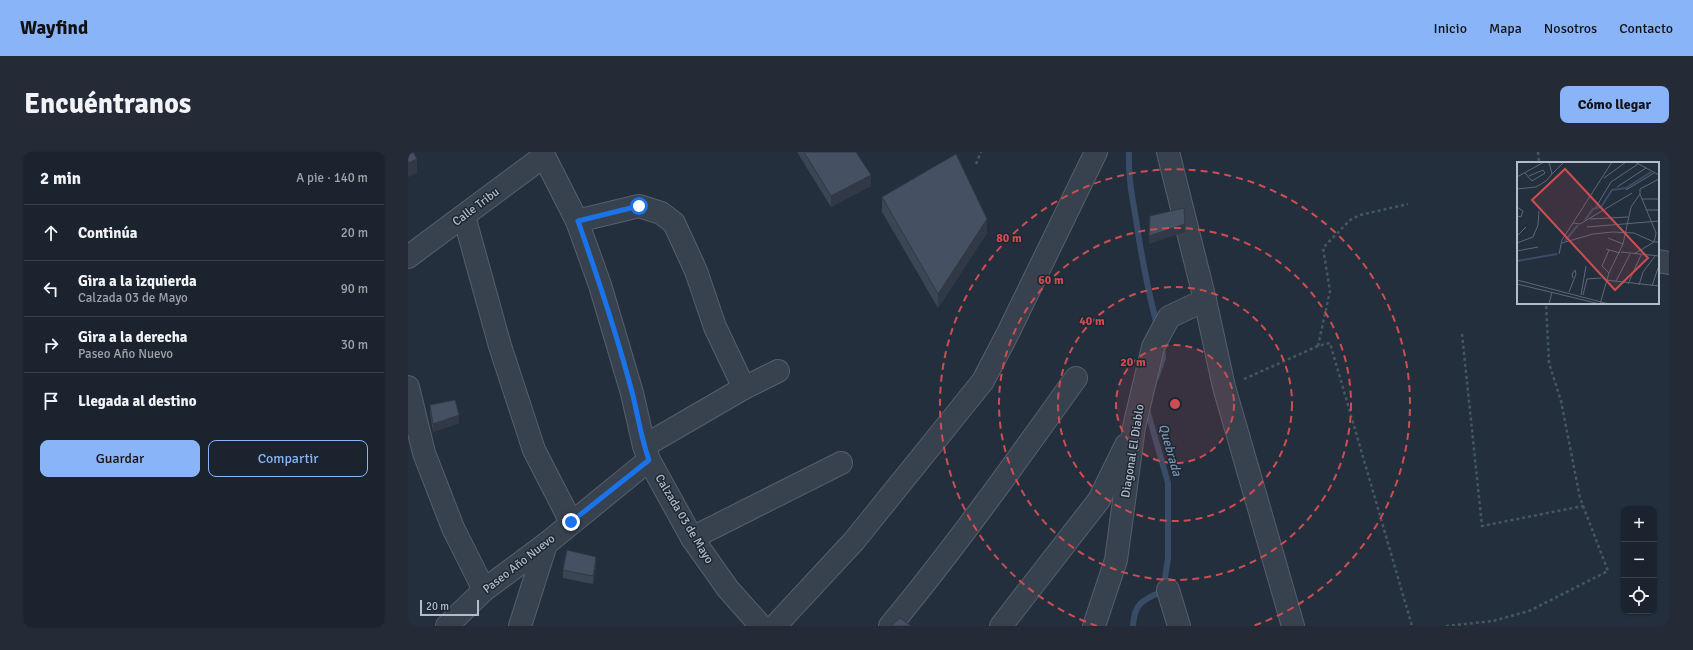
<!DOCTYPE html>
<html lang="es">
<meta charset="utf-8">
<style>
body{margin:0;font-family:Signika,sans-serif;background:#242b36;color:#f1f3f6}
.controls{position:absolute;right:12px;bottom:12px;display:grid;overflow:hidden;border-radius:8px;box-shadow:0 1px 3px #0004}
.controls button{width:36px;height:36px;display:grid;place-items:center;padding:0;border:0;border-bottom:1px solid #39404a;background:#1b232e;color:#f1f3f6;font:20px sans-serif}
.scale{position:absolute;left:12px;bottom:10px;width:59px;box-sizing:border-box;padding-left:4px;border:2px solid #b4bcc9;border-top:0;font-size:11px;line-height:14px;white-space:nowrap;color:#b4bcc9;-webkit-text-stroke:3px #1d2633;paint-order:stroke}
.stop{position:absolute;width:12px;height:12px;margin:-9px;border:3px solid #1a73e8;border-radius:50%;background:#fff}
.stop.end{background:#1a73e8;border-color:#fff;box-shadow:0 1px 4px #0008}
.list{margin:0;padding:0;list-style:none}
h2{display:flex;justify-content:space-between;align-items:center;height:52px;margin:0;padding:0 16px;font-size:17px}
h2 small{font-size:13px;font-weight:400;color:#a0a4aa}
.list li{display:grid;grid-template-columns:26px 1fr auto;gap:12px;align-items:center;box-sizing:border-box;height:56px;padding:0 16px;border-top:1px solid #39404a}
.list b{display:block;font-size:15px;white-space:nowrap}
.list p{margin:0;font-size:13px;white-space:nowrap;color:#a0a4aa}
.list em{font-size:13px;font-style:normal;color:#a0a4aa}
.actions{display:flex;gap:8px;padding:12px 16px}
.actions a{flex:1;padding:9px 0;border:1px solid #8ab4f8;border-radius:8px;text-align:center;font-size:14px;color:#8ab4f8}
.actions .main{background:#8ab4f8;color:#111}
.icon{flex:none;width:22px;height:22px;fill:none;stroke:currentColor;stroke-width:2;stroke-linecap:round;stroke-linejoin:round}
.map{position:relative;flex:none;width:1261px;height:474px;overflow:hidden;border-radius:8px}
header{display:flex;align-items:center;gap:24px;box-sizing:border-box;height:56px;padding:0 20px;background:#8ab4f8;color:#111}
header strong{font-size:19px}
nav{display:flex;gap:22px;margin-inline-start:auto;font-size:14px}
.intro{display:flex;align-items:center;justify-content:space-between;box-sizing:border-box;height:96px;padding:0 24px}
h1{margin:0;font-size:28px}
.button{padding:10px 18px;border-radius:8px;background:#8ab4f8;color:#111;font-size:14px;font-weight:700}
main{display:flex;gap:24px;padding:0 24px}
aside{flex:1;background:#1b232e;border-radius:8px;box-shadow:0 1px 3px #0004}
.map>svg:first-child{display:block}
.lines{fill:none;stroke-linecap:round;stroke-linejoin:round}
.stream{stroke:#394c67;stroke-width:6}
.minor-casing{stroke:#565f6c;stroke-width:24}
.path{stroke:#44595c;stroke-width:2.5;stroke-dasharray:3 3;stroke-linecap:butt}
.minor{stroke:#38414e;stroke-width:22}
.wall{fill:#3b4654}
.shaded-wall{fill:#303945}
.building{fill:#455162;stroke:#303945}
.route{stroke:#1a73e8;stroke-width:5}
.ring{fill:none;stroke:#ce4d50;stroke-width:2;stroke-dasharray:7 5}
.labels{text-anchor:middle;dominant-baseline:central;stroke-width:3;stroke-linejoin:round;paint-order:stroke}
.street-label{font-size:12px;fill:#b4bcc9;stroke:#1d2633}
.water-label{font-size:13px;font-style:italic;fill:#7c92b1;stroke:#1d2633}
.inset-river{fill:none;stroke:#394c67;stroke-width:2}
.inset-road{fill:none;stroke:#5e6776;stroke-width:1}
.view{fill:#ce4d50;fill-opacity:0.15;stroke:#ce4d50;stroke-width:2}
.inset-edge{fill:none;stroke:#b4bcc9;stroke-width:2}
.centre{fill:#ce4d50;stroke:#1d2633;stroke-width:2}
.ring-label{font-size:12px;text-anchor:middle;font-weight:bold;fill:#ce4d50;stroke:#1d2633;stroke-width:3;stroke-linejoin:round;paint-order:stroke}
</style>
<header>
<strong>Wayfind</strong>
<nav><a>Inicio</a><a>Mapa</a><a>Nosotros</a><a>Contacto</a></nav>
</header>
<div class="intro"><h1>Encuéntranos</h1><a class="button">Cómo llegar</a></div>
<main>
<aside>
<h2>2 min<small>A pie · 140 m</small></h2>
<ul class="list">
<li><svg class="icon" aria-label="ahead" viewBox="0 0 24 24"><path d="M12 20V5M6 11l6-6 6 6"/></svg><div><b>Continúa</b></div><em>20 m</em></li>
<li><svg class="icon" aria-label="left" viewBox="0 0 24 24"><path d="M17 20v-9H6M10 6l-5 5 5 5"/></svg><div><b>Gira a la izquierda</b><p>Calzada 03 de Mayo</p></div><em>90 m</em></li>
<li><svg class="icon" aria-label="right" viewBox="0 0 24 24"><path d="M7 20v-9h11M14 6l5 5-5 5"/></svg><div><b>Gira a la derecha</b><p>Paseo Año Nuevo</p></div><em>30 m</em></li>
<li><svg class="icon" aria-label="arrive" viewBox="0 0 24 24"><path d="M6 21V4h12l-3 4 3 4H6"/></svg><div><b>Llegada al destino</b></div></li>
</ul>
<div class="actions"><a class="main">Guardar</a><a>Compartir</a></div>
</aside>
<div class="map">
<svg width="1261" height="474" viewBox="0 0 1261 474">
<rect width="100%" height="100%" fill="#242f3e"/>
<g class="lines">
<!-- stream -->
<g class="stream">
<path d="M721,0C720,23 724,45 728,67C733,103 740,138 749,174"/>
<polyline points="748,226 755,206 754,194"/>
<path d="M725,474C726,452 734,448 753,440L756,433L760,406V331L740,261L739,255"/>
</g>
<!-- minor casing -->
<g class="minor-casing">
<g id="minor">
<polyline points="134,0 169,69 192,133 224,241 236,294 241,308 284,386 320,437 353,474"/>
<polyline points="760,0 797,148 816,235 885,474"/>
<polyline points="56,64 92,194 126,298 163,370"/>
<polyline points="169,69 231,54 253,61 266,71 288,119 307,175 336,236"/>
<polyline points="0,105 136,4"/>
<polyline points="1250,109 1261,111"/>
<polyline points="0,235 16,301 45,376 76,438"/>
<polyline points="236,294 336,236 370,219"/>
<polyline points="284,386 433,311"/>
<polyline points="760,438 771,474"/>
<polyline points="39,474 76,438 138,392 241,308"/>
<polyline points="112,474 138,392"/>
<polyline points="367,474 446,389 575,229 601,179 688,0"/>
<path d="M482,474C548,394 608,310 668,226"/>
<polyline points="593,474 691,348 718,293"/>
<polyline points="686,474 708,408 726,275 745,195 761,165 797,148"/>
</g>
</g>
<!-- path -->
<g class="path">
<polyline points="1130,0 1131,11"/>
<polyline points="568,12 573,0"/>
<polyline points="1054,182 1074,374 1175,354"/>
<polyline points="910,194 922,139 915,96 942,68 952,63 1000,52"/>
<polyline points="836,227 910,194 922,191 1004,474"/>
<polyline points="1038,474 1085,469 1121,459 1200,419 1172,346 1153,249 1141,211 1138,151"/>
</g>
<!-- minor -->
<use href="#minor" class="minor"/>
</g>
<!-- wall -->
<g class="wall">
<polygon points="389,0 448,0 463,34 423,55"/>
<polygon points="474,45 579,81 530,156 474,60"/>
<polygon points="22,253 51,271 25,280 22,261"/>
<polygon points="188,413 185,432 155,426 155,418"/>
</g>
<!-- shaded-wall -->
<g class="shaded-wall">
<polygon points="9,7 9,21 0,25 0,11"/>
<polygon points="463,23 463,34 423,55 423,44"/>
<polygon points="579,67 579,81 530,156 530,142"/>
<polygon points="777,72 777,80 741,92 741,84"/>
<polygon points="51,263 51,271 25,280 25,272"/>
<polygon points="188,405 188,413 185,432 185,424"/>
</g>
<!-- building -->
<g class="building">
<polygon points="0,0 5,0 9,7 0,11"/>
<polygon points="396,0 448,0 463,23 423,44"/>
<polygon points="548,2 579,67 530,142 474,45"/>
<polygon points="776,56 777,72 741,84 742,64"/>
<polygon points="47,248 51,263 25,272 22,253"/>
<polygon points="159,398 188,405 185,424 155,418"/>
<polygon points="492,466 503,474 483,474"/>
</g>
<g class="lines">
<!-- route -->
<path class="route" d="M163,370L241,308C233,286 230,263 224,240C209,183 190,126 170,69L231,54"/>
</g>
<!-- distance rings -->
<circle cx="767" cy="252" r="59" fill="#ce4d50" fill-opacity=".12"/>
<g class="ring">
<circle cx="767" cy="252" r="59"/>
<circle cx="767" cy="252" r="117"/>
<circle cx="767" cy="252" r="176"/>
<path d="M689 474A235 235 0 1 1 845 474"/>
</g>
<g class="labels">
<!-- street labels -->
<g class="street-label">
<text transform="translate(68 55) rotate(-37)">Calle Tribu</text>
<text transform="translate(725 299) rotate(-81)">Diagonal El Diablo</text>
<text transform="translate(276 367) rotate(59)">Calzada 03 de Mayo</text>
<text transform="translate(111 412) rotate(-38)">Paseo Año Nuevo</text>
</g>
<!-- water labels -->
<g class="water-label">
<text transform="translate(762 298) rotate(74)">Quebrada</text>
</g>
</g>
<!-- overview -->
<g transform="translate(1109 10)">
<rect width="142" height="142" fill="#242f3e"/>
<path class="inset-river" d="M68,58L76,47L84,45L95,28L109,26L134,10M48,79L61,63M0,99L40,92"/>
<path class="inset-road" d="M118,0L142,13M8,11L15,19L28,11L26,8L12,14M35,12L46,1M0,15L27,0M87,16L109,0M100,25L129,6M0,27L19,25L29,19L35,12L32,0M109,28L137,11M125,37H142M0,45L6,49L4,55L0,54M79,45L94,20L121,2M129,48H142M73,57L111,55M56,61L63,62L115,31M70,65L142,59M0,74L9,65M91,76L106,82M0,81L16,75L21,63L22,49M45,81L76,72L96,70L117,71L137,80L139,71L123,32M89,87L103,91M0,89L21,85M104,90L142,94M42,92L45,78L95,0M117,92L137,80H142M92,111L85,104L92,88M0,118L92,142M89,118L142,124M99,119L113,92M0,122L83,142M111,122L124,93M122,123L126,110L138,94M135,124L141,106M52,130L59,112L58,108L55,112L56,116M64,133L69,104M66,133L70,117L84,116M32,142L35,130M83,142L92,111L106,82L114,45L123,32V27L142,17"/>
<path class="view" d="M48,7L131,96L98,128L15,38Z"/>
<rect width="142" height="142" class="inset-edge"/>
</g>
<circle cx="767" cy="252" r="6" class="centre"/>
<g class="ring-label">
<text x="601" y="90">80 m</text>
<text x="643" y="132">60 m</text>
<text x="684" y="173">40 m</text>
<text x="725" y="214">20 m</text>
</g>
</svg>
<div class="controls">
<button>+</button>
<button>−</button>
<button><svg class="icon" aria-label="locate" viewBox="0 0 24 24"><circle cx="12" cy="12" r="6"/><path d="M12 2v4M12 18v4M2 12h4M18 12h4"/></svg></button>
</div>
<div class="scale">20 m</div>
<div class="stop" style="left:231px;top:54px"></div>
<div class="stop end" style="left:163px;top:370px"></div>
</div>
</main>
